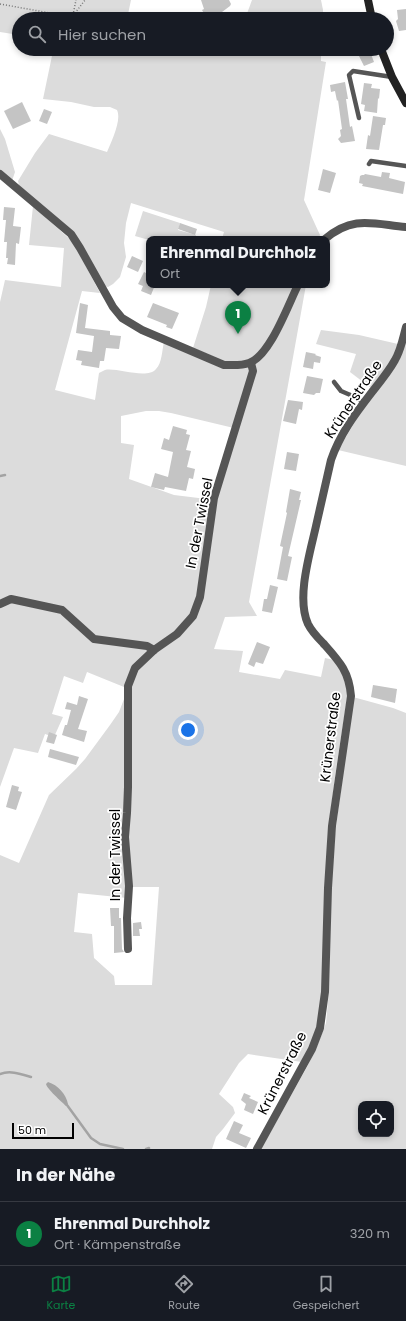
<!DOCTYPE html>
<html lang="de">
<meta charset="utf-8">
<style>
body{margin:0;font-family:Poppins,sans-serif;background:#20242c;color:#f1f3f6}
.controls{position:absolute;right:12px;bottom:12px;display:grid;overflow:hidden;border-radius:8px;box-shadow:0 2px 6px #0003}
.controls button{width:36px;height:36px;display:grid;place-items:center;padding:0;border:0;border-bottom:1px solid #363941;background:#171b24;color:#f1f3f6;font:20px sans-serif}
.scale{position:absolute;left:12px;bottom:10px;width:62px;box-sizing:border-box;padding-left:4px;border:2px solid #000;border-top:0;font-size:11px;line-height:14px;white-space:nowrap;color:#000;-webkit-text-stroke:3px #fff;paint-order:stroke}
.you{position:absolute;left:188px;top:730px;width:14px;height:14px;margin:-10px;border:3px solid #fff;border-radius:50%;background:#1a73e8;box-shadow:0 0 0 6px #1a73e833}
.badge{display:grid;place-items:center;width:26px;height:26px;border-radius:50%;background:#0b8043;color:#fff;font-size:13px;font-weight:700}
.pin{position:absolute;translate:-50% -33px;filter:drop-shadow(0 1px 2px #0008)}
.pin::after{content:'';position:absolute;top:21px;width:14px;height:12px;background:inherit;clip-path:polygon(0 0,100% 0,50% 100%)}
.popup{position:absolute;left:146px;top:236px;width:184px;height:52px;box-sizing:border-box;display:grid;place-content:center;border-radius:8px;background:#171b24;filter:drop-shadow(0 1px 3px #0005);font-size:13px;white-space:nowrap;color:#9ea1a6}
.popup b{font-size:15px;color:#f1f3f6}
.popup::after{content:'';position:absolute;left:50%;top:100%;margin-left:-8px;border:8px solid transparent;border-top-color:#171b24}
.list{margin:0;padding:0;list-style:none}
h2{display:flex;justify-content:space-between;align-items:center;height:52px;margin:0;padding:0 16px;font-size:17px}
h2 small{font-size:13px;font-weight:400;color:#9ea1a6}
.list li{display:grid;grid-template-columns:26px 1fr auto;gap:12px;align-items:center;box-sizing:border-box;height:64px;padding:0 16px;border-top:1px solid #363941}
.list b{display:block;font-size:15px;white-space:nowrap}
.list p{margin:0;font-size:13px;white-space:nowrap;color:#9ea1a6}
.list em{font-size:13px;font-style:normal;color:#9ea1a6}
.icon{flex:none;width:22px;height:22px;fill:none;stroke:currentColor;stroke-width:2;stroke-linecap:round;stroke-linejoin:round}
.map{position:relative;flex:none;width:406px;height:1149px;overflow:hidden}
.search{position:absolute;background:#171b24;box-shadow:0 2px 6px #0003;left:12px;right:12px;top:12px;height:44px;display:flex;align-items:center;gap:10px;box-sizing:border-box;padding:0 14px;border-radius:22px;color:#9ea1a6;font-size:15px}
.sheet{height:116px;background:#171b24}
nav{display:flex;justify-content:space-around;align-items:center;box-sizing:border-box;height:56px;border-top:1px solid #363941;background:#171b24;font-size:11px;color:#9ea1a6}
nav a{display:grid;justify-items:center;gap:2px}
nav .on{color:#0b8043}
.map>svg:first-child{display:block}
.green{fill:#dcdcdc;fill-rule:evenodd}
.water{fill:#a3a3a3}
.lines{fill:none;stroke-linecap:round;stroke-linejoin:round}
.stream{stroke:#a3a3a3;stroke-width:2.5}
.building{fill:#c4c4c4}
.path{stroke:#777;stroke-width:1.5;stroke-dasharray:1 2;stroke-linecap:butt}
.service{stroke:#555;stroke-width:4.5}
.minor{stroke:#555;stroke-width:8}
.tertiary{stroke:#555;stroke-width:8}
.secondary{stroke:#222;stroke-width:8}
.labels{text-anchor:middle;dominant-baseline:central;stroke-width:3.5;stroke-linejoin:round;paint-order:stroke}
.street-label{font-size:14px;fill:#000;stroke:#fff}
</style>
<div class="map">
<svg width="406" height="1149" viewBox="0 0 406 1149">
<rect width="100%" height="100%" fill="#fff"/>
<!-- green -->
<g class="green">
<polygon points="0,0 131,0 127,19 19,19 19,35 0,32"/>
<polygon points="252,0 321,0 323,10 323,19 245,19"/>
<path d="M50,49H321V61L326,62L304,200L320,235L318,239H222L224,232L131,203L126,223L124,243L126,257L120,277L113,284L108,287L104,286L89,257L19,185L18,181L35,153L49,134L107,152C111,142 122,120 117,110L110,107H94L71,102L43,99L53,51Z"/>
<polygon points="0,129 5,139 15,172 12,181 0,170"/>
<path d="M33,206L73,242L100,293L82,291L55,390L95,400L99,373C101,372 103,371 105,370C116,367 147,380 156,369C162,363 162,350 164,342L216,364L215,357L193,348L206,307L211,285H306L249,602L257,616L225,617L214,649L243,651L239,672L280,679L285,670L321,677L325,658L334,660L343,675L347,689V698L337,763L328,830L323,985C321,997 321,1010 318,1022C315,1036 308,1050 302,1062L248,1054L239,1063L219,1094L233,1107L235,1113L223,1129L216,1137L212,1149H0V855L19,863L49,795L76,769L85,759L110,725L119,712L126,694V813L123,836L128,886L127,898L78,893L74,932L92,934L94,958L114,976L115,985H152L159,887H130L127,859V836L130,806V723L129,685L133,676L130,675L124,687L87,672L83,683L64,676L52,714L63,717L54,737L45,734L38,753L14,748L0,787V302L5,280L61,287L64,248L29,245ZM146,411H159L171,413L238,429L220,490L215,500L174,495L129,479L134,445L121,443V416Z"/>
<polygon points="143,211 180,223 178,230 196,235 195,239 149,239 149,240 135,236"/>
<polygon points="321,330 359,335 398,344 388,368 371,388 350,372 356,354 316,344"/>
<polygon points="406,338 406,466 338,450"/>
<path d="M353,697L393,708L406,713V1149H261L307,1067L316,1049L326,1023L329,990L331,888L335,835ZM361,1104H391V1134H361Z"/>
</g>
<!-- water -->
<path class="water" d="M48,1082C58,1085 66,1094 68,1104L66,1106C61,1101 47,1089 46,1084Z"/>
<g class="lines">
<!-- stream -->
<g class="stream">
<polyline points="0,476 5,475"/>
<path d="M0,1074C10,1070 21,1074 31,1077"/>
<polyline points="67,1105 91,1138 100,1144 123,1149"/>
<polyline points="146,1149 149,1148"/>
</g>
</g>
<!-- building -->
<g class="building">
<polygon points="201,0 229,0 231,4 230,6 222,12 226,19 207,19 202,10 204,9"/>
<polygon points="406,9 406,30 399,31 396,21 398,19 397,10"/>
<polygon points="360,49 369,49 374,62 364,66 358,54 361,53"/>
<polygon points="345,82 348,99 346,99 350,127 352,126 355,141 341,143 338,139 341,136 340,130 342,129 338,100 337,101 335,91 331,92 330,85"/>
<polygon points="364,83 372,84 371,88 380,89 379,99 378,98 377,113 364,111 365,105 361,104"/>
<polygon points="22,102 31,121 13,129 4,111"/>
<polygon points="44,109 52,112 47,124 39,121"/>
<polygon points="373,116 386,118 385,125 383,125 379,150 366,149 368,135 370,136"/>
<polygon points="323,169 336,173 330,193 318,190"/>
<polygon points="382,172 390,173 389,178 405,182 403,194 362,186 363,184 359,183 360,176 362,175 364,175 365,174 381,177"/>
<polygon points="4,207 15,208 13,226 21,227 19,244 16,243 15,265 7,264 8,258 6,258 7,242 4,242 6,220 3,220"/>
<polygon points="180,223 197,229 195,235 178,229"/>
<polygon points="132,256 143,261 138,272 127,267"/>
<polygon points="144,272 148,274 149,273 149,285 155,285 151,295 141,291 143,286 138,284"/>
<polygon points="80,303 88,305 85,328 110,331 110,335 121,336 119,349 106,348 104,361 100,361 99,368 81,365 82,361 76,360 78,350 92,352 94,336 76,333"/>
<polygon points="153,303 179,313 172,329 166,327 167,325 147,317"/>
<polygon points="306,352 316,354 315,355 321,357 320,363 314,362 313,369 303,367"/>
<polygon points="307,376 323,379 320,393 316,393 314,395 303,393"/>
<polygon points="288,400 303,402 302,410 299,409 296,424 283,421"/>
<polygon points="173,426 187,430 186,434 190,435 186,450 191,451 187,467 195,469 193,479 189,478 186,491 165,487 164,490 151,487 155,473 168,477 173,452 161,449 164,438 169,440"/>
<polygon points="287,452 299,454 296,471 284,469"/>
<polygon points="290,489 301,492 299,500 301,500 288,556 292,557 287,581 277,579 283,547 280,546 287,513 286,512"/>
<polygon points="270,585 278,587 272,613 262,611 264,599 267,599"/>
<polygon points="257,642 270,647 263,664 256,662 254,667 248,664"/>
<polygon points="373,685 397,689 395,703 371,697"/>
<polygon points="79,696 88,699 78,729 87,731 84,742 62,735 65,725 67,725 71,710 65,709 67,702 77,705"/>
<polygon points="49,732 57,735 54,744 46,742"/>
<polygon points="50,749 79,757 76,765 48,757"/>
<polygon points="12,785 19,787 18,791 22,792 16,810 6,807"/>
<polygon points="110,908 119,908 119,918 121,918 122,949 124,952 114,953 114,926 111,926"/>
<polygon points="141,922 142,929 139,929 140,936 133,936 133,923"/>
<polygon points="244,1093 251,1096 249,1098 258,1102 253,1114 244,1110 246,1104 241,1100"/>
<polygon points="234,1121 243,1125 239,1133 251,1138 246,1148 226,1139"/>
</g>
<g class="lines">
<!-- path -->
<g class="path">
<polyline points="0,4 72,17 85,0"/>
<polyline points="73,15 76,0"/>
</g>
<!-- service -->
<g class="service">
<polyline points="359,118 349,75 353,71 392,77"/>
<polyline points="369,164 371,161 406,166"/>
<polyline points="334,382 341,391 355,397 364,403"/>
</g>
<!-- minor -->
<g class="minor">
<polyline points="0,604 11,599 62,610 94,639 147,646 154,650"/>
<polyline points="128,949 127,918 129,886 125,837 127,813 128,787 128,686 135,668 154,650 177,634 193,616 200,597 214,498 253,371 251,363"/>
<path d="M257,1149L312,1049L320,1028L325,992L328,888L332,826L351,696C349,671 339,661 323,643C318,638 312,632 308,624C296,598 310,553 316,526C321,504 326,482 331,460C340,434 355,414 372,392C380,382 389,371 395,360C401,350 403,338 406,327"/>
</g>
<!-- tertiary -->
<g class="tertiary">
<path d="M0,174L71,234L80,248L113,307L122,318L142,330L224,365C233,365 241,366 249,363C270,356 288,305 298,285"/>
<path d="M325,239C353,215 373,224 406,227"/>
</g>
<!-- secondary -->
<g class="secondary">
<polyline points="368,0 372,19"/>
<polyline points="381,49 392,77 406,103"/>
</g>
</g>
<g class="labels">
<!-- street labels -->
<g class="street-label">
<text transform="translate(353 399) rotate(-56)">Krünerstraße</text>
<text transform="translate(199 523) rotate(-79)">In der Twissel</text>
<text transform="translate(330 737) rotate(-83)">Krünerstraße</text>
<text transform="translate(115 855) rotate(-90)">In der Twissel</text>
<text transform="translate(282 1073) rotate(-63)">Krünerstraße</text>
</g>
</g>
</svg>
<div class="controls">
<button><svg class="icon" aria-label="locate" viewBox="0 0 24 24"><circle cx="12" cy="12" r="6"/><path d="M12 2v4M12 18v4M2 12h4M18 12h4"/></svg></button>
</div>
<div class="scale">50 m</div>
<div class="you"></div>
<div class="pin badge" style="left:238px;top:334px">1</div>
<div class="popup"><b>Ehrenmal Durchholz</b>Ort</div>
<div class="search"><svg class="icon" aria-label="search" viewBox="0 0 24 24"><circle cx="10" cy="10" r="6"/><path d="M15 15l6 6"/></svg>Hier suchen</div>
</div>
<section class="sheet">
<h2>In der Nähe<small></small></h2>
<ul class="list">
<li><span class="badge">1</span><div><b>Ehrenmal Durchholz</b><p>Ort · Kämpenstraße</p></div><em>320 m</em></li>
</ul>
</section>
<nav>
<a class="on"><svg class="icon" aria-label="map" viewBox="0 0 24 24"><path d="M3 6l6-2 6 2 6-2v14l-6 2-6-2-6 2zM9 4v14M15 6v14"/></svg>Karte</a>
<a><svg class="icon" aria-label="directions" viewBox="0 0 24 24"><path d="M12 3l9 9-9 9-9-9zM9 14v-3h6M13 9l2 2-2 2"/></svg>Route</a>
<a><svg class="icon" aria-label="saved" viewBox="0 0 24 24"><path d="M7 4h10v16l-5-4-5 4z"/></svg>Gespeichert</a>
</nav>
